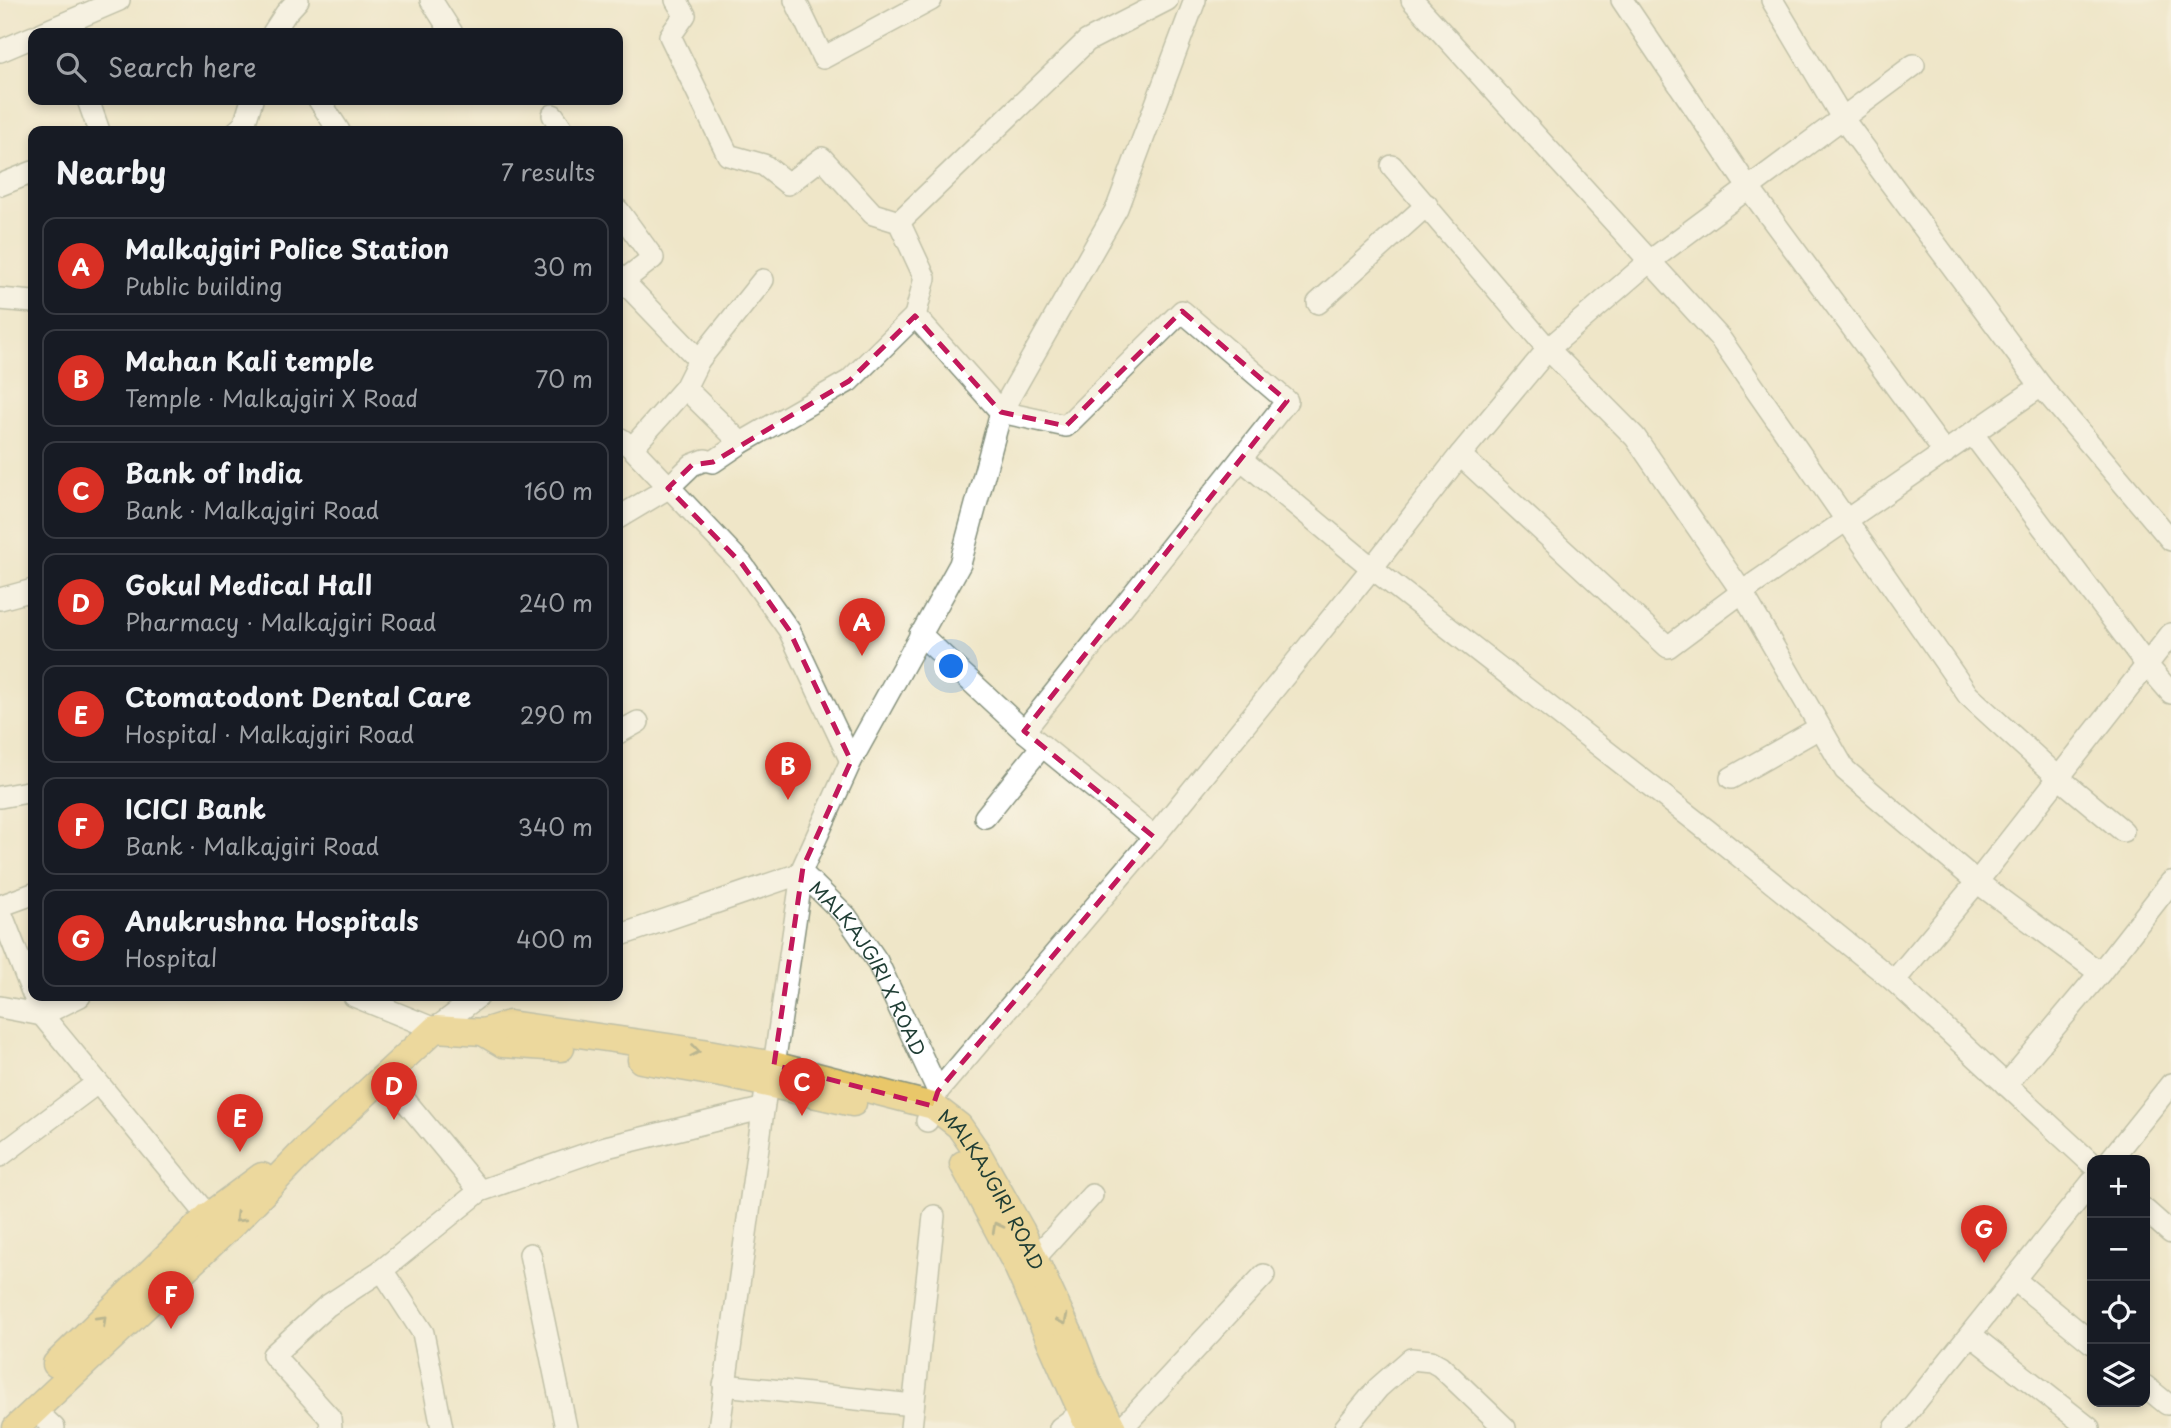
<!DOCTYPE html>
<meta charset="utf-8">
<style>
body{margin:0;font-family:"Playpen Sans",sans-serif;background:#242831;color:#f1f3f6}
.controls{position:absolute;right:21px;bottom:21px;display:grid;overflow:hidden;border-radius:14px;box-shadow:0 4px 10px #0003}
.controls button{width:63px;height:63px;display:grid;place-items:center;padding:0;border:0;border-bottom:2px solid #363941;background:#171b24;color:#f1f3f6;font:35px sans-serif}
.you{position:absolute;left:952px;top:667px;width:24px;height:24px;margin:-18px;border:5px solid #fff;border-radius:50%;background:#1a73e8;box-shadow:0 0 0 10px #1a73e833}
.badge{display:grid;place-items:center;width:46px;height:46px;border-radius:50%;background:#d93025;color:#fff;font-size:23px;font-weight:700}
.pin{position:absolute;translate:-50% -58px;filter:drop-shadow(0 2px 4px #0008)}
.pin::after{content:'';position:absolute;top:37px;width:24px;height:21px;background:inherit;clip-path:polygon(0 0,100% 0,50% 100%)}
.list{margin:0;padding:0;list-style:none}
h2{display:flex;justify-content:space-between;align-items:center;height:91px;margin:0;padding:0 28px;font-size:30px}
h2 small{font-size:23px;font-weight:400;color:#9ea1a6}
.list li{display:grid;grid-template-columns:46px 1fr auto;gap:21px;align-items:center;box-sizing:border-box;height:98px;margin:0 14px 14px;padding:0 14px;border:2px solid #363941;border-radius:14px}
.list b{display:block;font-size:26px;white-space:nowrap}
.list p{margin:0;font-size:23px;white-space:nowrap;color:#9ea1a6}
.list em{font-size:23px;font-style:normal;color:#9ea1a6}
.icon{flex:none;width:38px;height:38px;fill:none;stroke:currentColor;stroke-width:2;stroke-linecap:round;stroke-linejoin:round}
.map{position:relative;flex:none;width:2171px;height:1428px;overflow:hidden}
.search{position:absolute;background:#171b24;box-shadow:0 4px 10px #0003;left:28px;top:28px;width:595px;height:77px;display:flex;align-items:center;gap:18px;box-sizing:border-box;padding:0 24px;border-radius:14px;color:#9ea1a6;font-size:26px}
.panel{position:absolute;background:#171b24;box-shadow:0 4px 10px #0003;left:28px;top:126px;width:595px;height:875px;border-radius:14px}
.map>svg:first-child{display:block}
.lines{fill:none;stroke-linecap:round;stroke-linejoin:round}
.minor-casing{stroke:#87927e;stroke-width:24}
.major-casing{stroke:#87927e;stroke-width:29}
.minor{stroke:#fff;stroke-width:21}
.major{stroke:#e9c769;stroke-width:26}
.oneway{stroke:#7a7b4c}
.marked{fill:none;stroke:#c2185b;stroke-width:5;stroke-dasharray:14 9;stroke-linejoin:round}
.labels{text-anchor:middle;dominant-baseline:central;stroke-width:5;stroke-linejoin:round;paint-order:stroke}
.street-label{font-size:19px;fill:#1f3d34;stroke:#fbf7ec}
</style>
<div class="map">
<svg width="2171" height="1428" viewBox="0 0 2171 1428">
<rect width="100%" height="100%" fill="#fbf7ec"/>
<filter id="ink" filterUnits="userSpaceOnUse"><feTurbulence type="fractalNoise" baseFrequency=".0143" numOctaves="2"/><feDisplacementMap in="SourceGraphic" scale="14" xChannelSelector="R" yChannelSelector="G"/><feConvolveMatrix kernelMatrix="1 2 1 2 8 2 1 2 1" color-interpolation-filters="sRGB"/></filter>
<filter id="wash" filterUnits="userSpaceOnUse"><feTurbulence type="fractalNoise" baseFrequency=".00686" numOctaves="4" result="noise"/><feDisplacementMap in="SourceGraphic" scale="28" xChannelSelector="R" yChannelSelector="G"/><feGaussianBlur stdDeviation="1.57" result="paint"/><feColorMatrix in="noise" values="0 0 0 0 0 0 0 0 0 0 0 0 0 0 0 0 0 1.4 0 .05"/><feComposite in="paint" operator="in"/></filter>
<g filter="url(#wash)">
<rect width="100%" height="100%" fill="#efe6c8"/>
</g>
<g filter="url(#ink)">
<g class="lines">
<!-- minor casing -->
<g class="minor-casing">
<g id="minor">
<polyline points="431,0 452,33"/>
<polyline points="676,0 685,15 670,36 728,155 764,165 788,184 822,158 873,214 899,222 925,278 915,316 1001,412 1066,426 1182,311 1287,401 1024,731"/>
<polyline points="795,0 823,58 931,0"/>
<polyline points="1412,0 1719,337 1968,695 2058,777 2123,831"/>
<polyline points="1622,0 1748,187 1945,453"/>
<polyline points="1772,0 1843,119 2041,386 2171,540"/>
<polyline points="42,33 119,0"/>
<polyline points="273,33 286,13 298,0"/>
<polyline points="0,51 33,37"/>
<polyline points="88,100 99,131"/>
<polyline points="319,100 339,131"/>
<polyline points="553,115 564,131"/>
<polyline points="237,131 244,125 252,100"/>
<polyline points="1392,166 1548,349 1635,437 1742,592 1845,770 1977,882 2100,973"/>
<polyline points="0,185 33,172"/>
<polyline points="618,210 653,258 623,281 699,360"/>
<polyline points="899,222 1087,41 1167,0"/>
<polyline points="0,299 33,302"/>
<polyline points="1318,303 1427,205"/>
<polyline points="685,388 741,443"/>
<polyline points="1972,433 2146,664 2171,693"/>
<polyline points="618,442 621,439 632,448 685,388 699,360 763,280"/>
<polyline points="632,448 742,564 789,630 851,761"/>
<polyline points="1460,455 1668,647 1742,592 2041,386"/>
<polyline points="1241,459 1372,568 1707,830 1894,981 2092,1164"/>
<polyline points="618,518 668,488 692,465 705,460 713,462 741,443 849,381 915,316"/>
<polyline points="0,599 33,590"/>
<polyline points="920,634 1024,731 1154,837"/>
<polyline points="618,733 638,722"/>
<polyline points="1731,778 1819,728"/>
<polyline points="0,797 33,791"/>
<polyline points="985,817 1042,746"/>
<polyline points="0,906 33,894"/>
<polyline points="0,910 33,994"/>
<path id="s1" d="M618,936L802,873L846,916L877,961L938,1091"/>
<polyline points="1894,981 1977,882 2171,634"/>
<polyline points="34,996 42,1015 208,1216"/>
<polyline points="354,996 435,1029 479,996"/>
<polyline points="0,1007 42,1015 80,996"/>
<polyline points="774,1065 803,867 851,761 960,564 1001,412 1117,208 1195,0"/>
<polyline points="384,1075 480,1191"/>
<polyline points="2006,1085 2100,973 2171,882"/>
<polyline points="927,1121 938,1091 1154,837 1372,568 1460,455 1548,349 1650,261 1914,65"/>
<polyline points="0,1156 97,1083"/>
<polyline points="2110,1160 2171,1084"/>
<polyline points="2145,1210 2171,1233"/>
<polyline points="530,1254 566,1428"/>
<polyline points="1034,1259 1092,1195"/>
<polyline points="382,1270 423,1333 442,1428"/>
<polyline points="2015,1280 2092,1343"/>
<polyline points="1971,1335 2089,1428"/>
<polyline points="724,1385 913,1405"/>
<polyline points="2145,1386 2167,1404"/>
<polyline points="34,1409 54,1428"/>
<polyline points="331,1428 330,1418 273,1355 327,1306 382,1270 480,1191 606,1147 761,1109"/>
<polyline points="719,1428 765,1097"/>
<polyline points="911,1428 934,1216"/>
<polyline points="1060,1428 1081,1413"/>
<polyline points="1122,1428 1264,1275"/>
<polyline points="1345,1428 1378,1388 1411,1359 1431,1361 1440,1366 1505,1428"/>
<polyline points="1895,1428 2092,1182"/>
</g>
</g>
<!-- major casing -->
<g class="major-casing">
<g id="major">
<polyline points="483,1032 503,1044 561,1048"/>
<polyline points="641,1060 727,1075 853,1103"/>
<polyline points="963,1164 1017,1266 1089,1428"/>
<polyline points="56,1364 208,1216 262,1176"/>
<path id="s2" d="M16,1428L234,1223L303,1152L435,1029L483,1032L509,1024L703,1052L774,1065L933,1106L959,1126L977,1152L1021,1230L1071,1337L1087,1379L1113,1428"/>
</g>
</g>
<!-- minor -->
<use href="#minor" class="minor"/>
<!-- major -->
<use href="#major" class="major"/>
</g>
<!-- one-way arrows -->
<defs><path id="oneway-chevron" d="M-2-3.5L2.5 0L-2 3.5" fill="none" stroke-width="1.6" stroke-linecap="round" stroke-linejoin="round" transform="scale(1.75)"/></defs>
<g class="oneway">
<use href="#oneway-chevron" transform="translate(695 1051) rotate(9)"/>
<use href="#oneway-chevron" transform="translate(239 1218) rotate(135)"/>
<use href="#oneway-chevron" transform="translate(997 1227) rotate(-118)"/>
<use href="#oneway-chevron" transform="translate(102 1320) rotate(-44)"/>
<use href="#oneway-chevron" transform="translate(1063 1320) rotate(63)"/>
</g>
</g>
<!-- marked area -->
<path d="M0 0H2171V1428H0ZM1182,311L1287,401L1024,731L1154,837L938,1091L933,1106L774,1065L803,867L851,761L789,630L742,564L668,488L692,465L713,462L849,381L915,316L1001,412L1066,426Z" fill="#efe6c8" fill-opacity=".55" fill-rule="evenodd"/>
<path class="marked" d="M1182,311L1287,401L1024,731L1154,837L938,1091L933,1106L774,1065L803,867L851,761L789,630L742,564L668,488L692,465L713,462L849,381L915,316L1001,412L1066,426Z"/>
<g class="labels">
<!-- street labels -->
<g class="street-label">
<text stroke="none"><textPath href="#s1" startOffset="312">MALKAJGIRI X ROAD</textPath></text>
<text stroke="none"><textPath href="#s2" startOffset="1190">MALKAJGIRI ROAD</textPath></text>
</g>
</g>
</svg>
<div class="controls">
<button>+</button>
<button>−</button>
<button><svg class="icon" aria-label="locate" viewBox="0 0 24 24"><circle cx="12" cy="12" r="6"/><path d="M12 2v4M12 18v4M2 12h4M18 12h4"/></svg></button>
<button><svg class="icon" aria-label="layers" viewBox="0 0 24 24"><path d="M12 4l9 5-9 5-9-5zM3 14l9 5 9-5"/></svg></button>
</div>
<div class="you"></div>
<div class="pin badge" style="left:862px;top:656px">A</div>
<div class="pin badge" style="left:788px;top:800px">B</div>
<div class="pin badge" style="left:802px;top:1116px">C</div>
<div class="pin badge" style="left:394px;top:1120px">D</div>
<div class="pin badge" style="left:240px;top:1152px">E</div>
<div class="pin badge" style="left:171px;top:1329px">F</div>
<div class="pin badge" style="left:1984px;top:1263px">G</div>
<div class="search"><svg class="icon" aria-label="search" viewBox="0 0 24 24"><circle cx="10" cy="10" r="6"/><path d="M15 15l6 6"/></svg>Search here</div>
<section class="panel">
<h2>Nearby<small>7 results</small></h2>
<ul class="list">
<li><span class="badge">A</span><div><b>Malkajgiri Police Station</b><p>Public building</p></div><em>30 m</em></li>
<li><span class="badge">B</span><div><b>Mahan Kali temple</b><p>Temple · Malkajgiri X Road</p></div><em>70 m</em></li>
<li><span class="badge">C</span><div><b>Bank of India</b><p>Bank · Malkajgiri Road</p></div><em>160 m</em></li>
<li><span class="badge">D</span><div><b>Gokul Medical Hall</b><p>Pharmacy · Malkajgiri Road</p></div><em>240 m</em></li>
<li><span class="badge">E</span><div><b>Ctomatodont Dental Care</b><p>Hospital · Malkajgiri Road</p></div><em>290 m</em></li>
<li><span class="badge">F</span><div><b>ICICI Bank</b><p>Bank · Malkajgiri Road</p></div><em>340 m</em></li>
<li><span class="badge">G</span><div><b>Anukrushna Hospitals</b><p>Hospital</p></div><em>400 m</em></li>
</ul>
</section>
</div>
